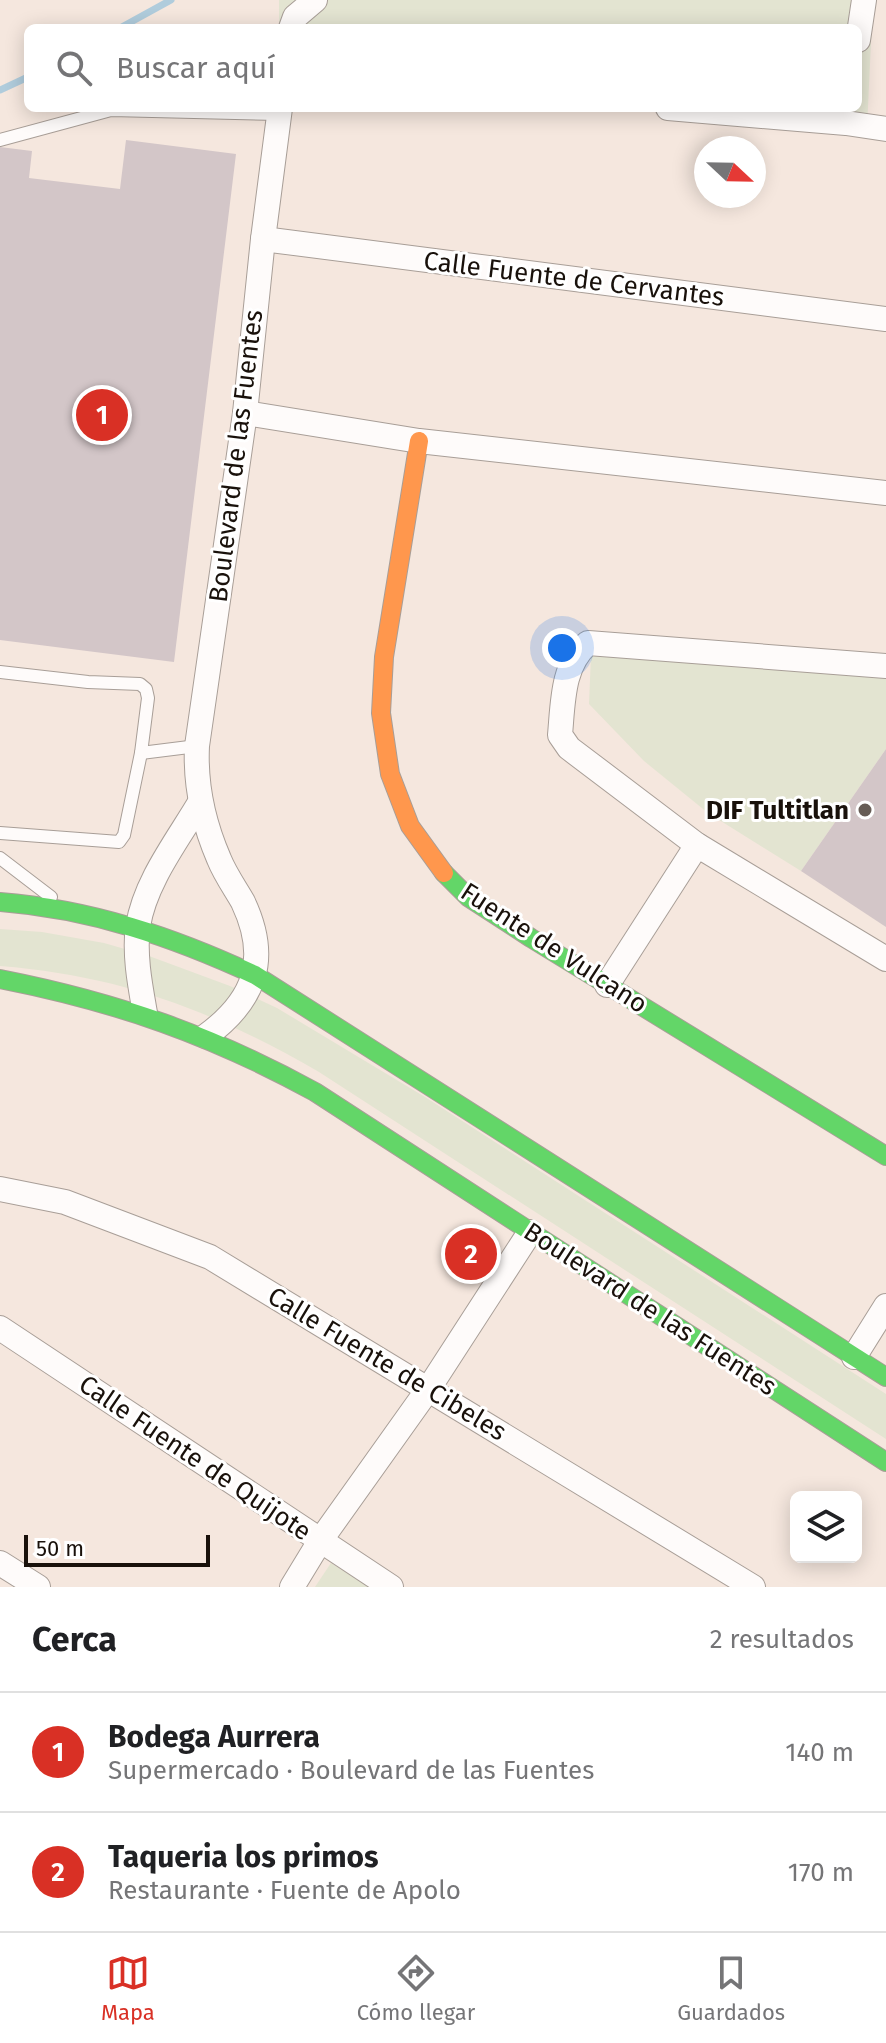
<!DOCTYPE html>
<html lang="es">
<meta charset="utf-8">
<style>
body{margin:0;font-family:"Fira Sans",sans-serif;background:#f2f2f2;color:#202124}
.controls{position:absolute;right:24px;bottom:24px;display:grid;overflow:hidden;border-radius:12px;box-shadow:0 4px 20px #0003}
.controls button{width:72px;height:72px;display:grid;place-items:center;padding:0;border:0;border-bottom:2px solid #e0e0e0;background:#fff;color:#202124;font:40px sans-serif}
.compass{position:absolute;left:694px;top:136px;width:72px;height:72px;border-radius:50%;background:#fff;box-shadow:0 4px 20px #0003;rotate:112deg}
.scale{position:absolute;left:24px;bottom:20px;width:186px;box-sizing:border-box;padding-left:8px;border:4px solid #19110b;border-top:0;font-size:22px;line-height:28px;white-space:nowrap;color:#19110b;-webkit-text-stroke:6px #fff;paint-order:stroke}
.you{position:absolute;left:562px;top:648px;width:28px;height:28px;margin:-20px;border:6px solid #fff;border-radius:50%;background:#1a73e8;box-shadow:0 0 0 12px #1a73e833}
.badge{display:grid;place-items:center;width:52px;height:52px;border-radius:50%;background:#d93025;color:#fff;font-size:26px;font-weight:700}
.pin{position:absolute;translate:-50% -50%;border:4px solid #fff;box-shadow:0 2px 8px #0006}
.list{margin:0;padding:0;list-style:none}
h2{display:flex;justify-content:space-between;align-items:center;height:104px;margin:0;padding:0 32px;font-size:34px}
h2 small{font-size:26px;font-weight:400;color:#757577}
.list li{display:grid;grid-template-columns:52px 1fr auto;gap:24px;align-items:center;box-sizing:border-box;height:120px;padding:0 32px;border-top:2px solid #e0e0e0}
.list b{display:block;font-size:30px;white-space:nowrap}
.list p{margin:0;font-size:26px;white-space:nowrap;color:#757577}
.list em{font-size:26px;font-style:normal;color:#757577}
.icon{flex:none;width:44px;height:44px;fill:none;stroke:currentColor;stroke-width:2;stroke-linecap:round;stroke-linejoin:round}
.map{position:relative;flex:none;width:886px;height:1587px;overflow:hidden}
.search{position:absolute;background:#fff;box-shadow:0 4px 20px #0003;left:24px;right:24px;top:24px;height:88px;display:flex;align-items:center;gap:20px;box-sizing:border-box;padding:0 28px;border-radius:12px;color:#757577;font-size:30px}
.sheet{height:344px;background:#fff}
nav{display:flex;justify-content:space-around;align-items:center;box-sizing:border-box;height:112px;border-top:2px solid #e0e0e0;background:#fff;font-size:22px;color:#757577}
nav a{display:grid;justify-items:center;gap:4px}
nav .on{color:#d93025}
.map>svg:first-child{display:block}
.green{fill:#e3e4d1}
.lines{fill:none;stroke-linecap:round;stroke-linejoin:round}
.stream{stroke:#b0ccdc;stroke-width:7}
.building{fill:#d3c6c8}
.lane-casing{stroke:#a89e97;stroke-width:14}
.street-casing{stroke:#a89e97;stroke-width:26}
.fast-casing{stroke:#a89e97;stroke-width:20}
.slow-casing{stroke:#a89e97;stroke-width:20}
.lane{stroke:#fefbfa;stroke-width:12}
.street{stroke:#fefbfa;stroke-width:24}
.fast{stroke:#63d668;stroke-width:18}
.slow{stroke:#ff974d;stroke-width:18}
.poi-dot{fill:#665c55;stroke:#fff;stroke-width:3}
.labels{text-anchor:middle;dominant-baseline:central;stroke-width:6;stroke-linejoin:round;paint-order:stroke}
.street-label{font-size:26px;fill:#19110b;stroke:#fff}
.poi-label{font-size:26px;font-weight:bold;fill:#19110b;stroke:#fff;text-anchor:end}
</style>
<div class="map">
<svg width="886" height="1587" viewBox="0 0 886 1587">
<rect width="100%" height="100%" fill="#f5e7de"/>
<!-- green -->
<g class="green">
<polygon points="279,0 873,0 867,128 671,108 858,108 858,28 279,28"/>
<polygon points="591,655 886,672 886,749 801,871 708,813 644,761 589,704"/>
<path d="M0,929L42,932L104,943L149,956L230,986L277,1008L425,1097L886,1394V1439L319,1072C213,1011 123,976 0,966Z"/>
<polygon points="331,1563 369,1587 315,1587"/>
</g>
<g class="lines">
<!-- stream -->
<g class="stream">
<polyline points="120,28 171,0"/>
<polyline points="0,90 28,77"/>
</g>
</g>
<!-- building -->
<g class="building">
<polygon points="126,140 236,154 174,662 0,640 0,147 32,151 29,178 120,189"/>
<polygon points="886,749 886,927 801,871"/>
</g>
<g class="lines">
<!-- lane casing -->
<g class="lane-casing">
<g id="lane">
<polyline points="0,140 111,110 279,114"/>
<polyline points="0,672 88,682 140,684 146,689 148,698 141,753 124,835 119,842 0,833"/>
<polyline points="141,753 197,746"/>
<polyline points="0,858 51,897"/>
</g>
</g>
<!-- street casing -->
<g class="street-casing">
<g id="street">
<polyline points="291,28 295,17 315,0"/>
<polyline points="858,40 864,0"/>
<polyline points="668,108 846,123 886,129"/>
<polyline points="263,239 886,319"/>
<polyline points="245,413 419,441 886,493"/>
<path d="M886,666L588,643C562,665 563,703 560,735L569,748L697,845L886,959"/>
<polyline points="607,985 697,845"/>
<path d="M145,1013C140,985 134,954 138,926C145,882 177,841 199,804"/>
<path d="M206,1036C255,1000 270,959 243,902C235,888 225,874 219,859C203,822 195,786 197,746L245,413L263,239L280,108"/>
<polyline points="0,1189 65,1202 210,1257 753,1587"/>
<polyline points="0,1328 391,1587"/>
<polyline points="854,1357 886,1306"/>
<polyline points="0,1563 38,1587"/>
<polyline points="292,1587 320,1541 429,1388 530,1232"/>
</g>
</g>
<!-- fast casing -->
<g class="fast-casing">
<g id="fast">
<polyline points="444,873 468,897 531,938 886,1156"/>
<path d="M0,902C91,909 173,937 255,975L886,1377"/>
<path d="M0,979C117,1002 211,1035 315,1092L886,1462"/>
</g>
</g>
<!-- slow casing -->
<g class="slow-casing">
<polyline id="slow" points="419,441 384,657 381,713 390,774 410,826 444,873"/>
</g>
<!-- lane -->
<use href="#lane" class="lane"/>
<!-- street -->
<use href="#street" class="street"/>
<!-- fast -->
<use href="#fast" class="fast"/>
<!-- slow -->
<use href="#slow" class="slow"/>
</g>
<!-- markers -->
<circle class="poi-dot" cx="865" cy="810" r="8"/>
<g class="labels">
<!-- street labels -->
<g class="street-label">
<text transform="translate(574 279) rotate(7)">Calle Fuente de Cervantes</text>
<text transform="translate(236 456) rotate(-83)">Boulevard de las Fuentes</text>
<text transform="translate(554 948) rotate(33)">Fuente de Vulcano</text>
<text transform="translate(650 1309) rotate(33)">Boulevard de las Fuentes</text>
<text transform="translate(387 1364) rotate(31)">Calle Fuente de Cibeles</text>
<text transform="translate(195 1458) rotate(34)">Calle Fuente de Quijote</text>
</g>
<!-- poi labels -->
<g class="poi-label">
<text x="849" y="810">DIF Tultitlan</text>
</g>
</g>
</svg>
<div class="controls">
<button><svg class="icon" aria-label="layers" viewBox="0 0 24 24"><path d="M12 4l9 5-9 5-9-5zM3 14l9 5 9-5"/></svg></button>
</div>
<svg class="compass" viewBox="-18 -18 36 36"><path d="M0-13l5 13h-10z" fill="#e53935"/><path d="M0 13l5-13h-10z" fill="#757577"/></svg>
<div class="scale">50 m</div>
<div class="you"></div>
<div class="pin badge" style="left:102px;top:415px">1</div>
<div class="pin badge" style="left:471px;top:1254px">2</div>
<div class="search"><svg class="icon" aria-label="search" viewBox="0 0 24 24"><circle cx="10" cy="10" r="6"/><path d="M15 15l6 6"/></svg>Buscar aquí</div>
</div>
<section class="sheet">
<h2>Cerca<small>2 resultados</small></h2>
<ul class="list">
<li><span class="badge">1</span><div><b>Bodega Aurrera</b><p>Supermercado · Boulevard de las Fuentes</p></div><em>140 m</em></li>
<li><span class="badge">2</span><div><b>Taqueria los primos</b><p>Restaurante · Fuente de Apolo</p></div><em>170 m</em></li>
</ul>
</section>
<nav>
<a class="on"><svg class="icon" aria-label="map" viewBox="0 0 24 24"><path d="M3 6l6-2 6 2 6-2v14l-6 2-6-2-6 2zM9 4v14M15 6v14"/></svg>Mapa</a>
<a><svg class="icon" aria-label="directions" viewBox="0 0 24 24"><path d="M12 3l9 9-9 9-9-9zM9 14v-3h6M13 9l2 2-2 2"/></svg>Cómo llegar</a>
<a><svg class="icon" aria-label="saved" viewBox="0 0 24 24"><path d="M7 4h10v16l-5-4-5 4z"/></svg>Guardados</a>
</nav>
